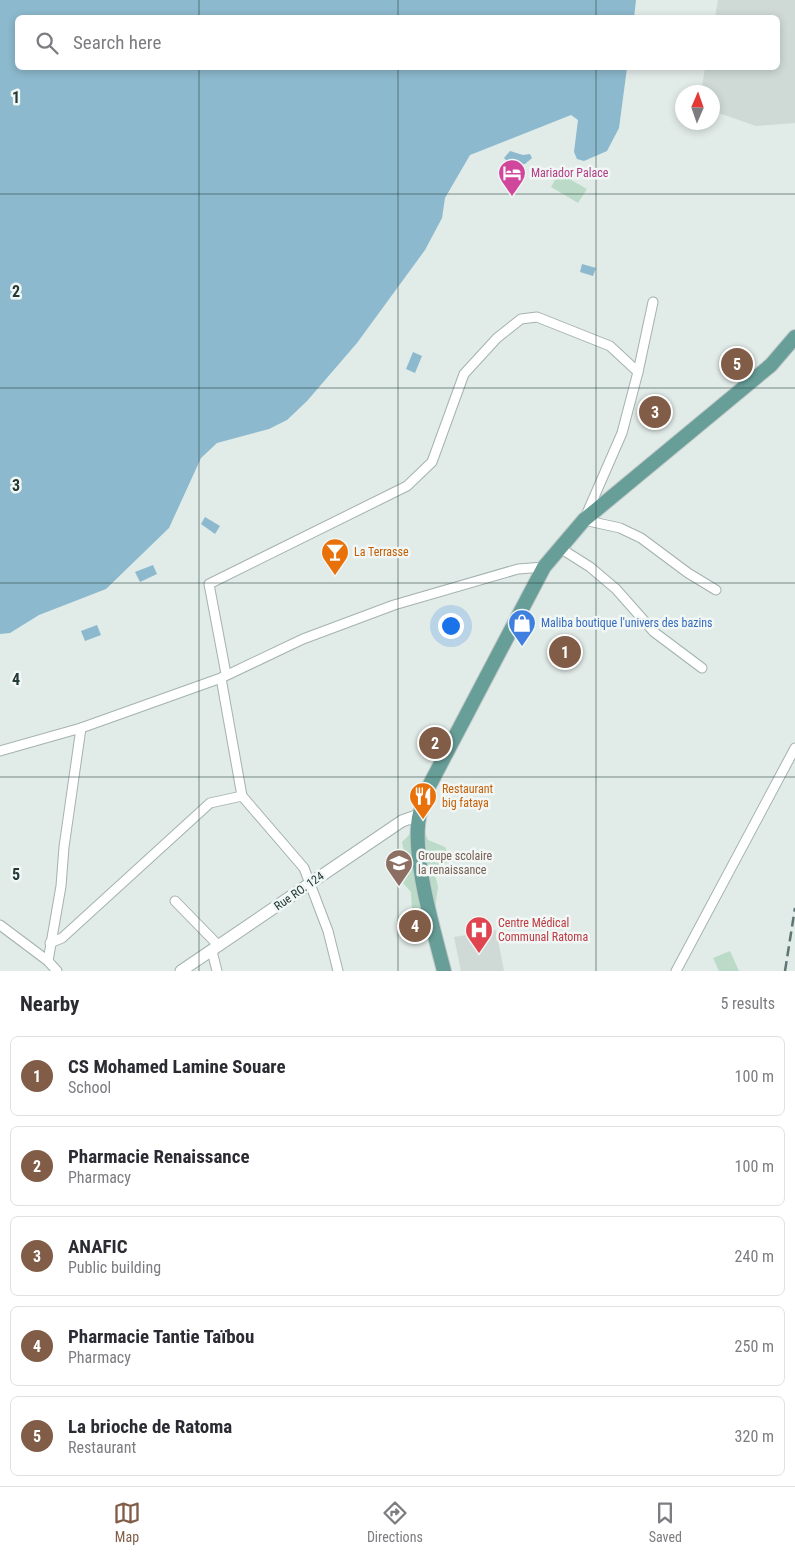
<!DOCTYPE html>
<meta charset="utf-8">
<style>
body{margin:0;font-family:"Roboto Condensed",sans-serif;background:#f7f7f7;color:#2b2b33}
.compass{position:absolute;left:675px;top:85px;width:45px;height:45px;border-radius:50%;background:#fff;box-shadow:0 2px 8px #0003;rotate:2deg}
.you{position:absolute;left:450px;top:625px;width:18px;height:18px;margin:-12px;border:4px solid #fff;border-radius:50%;background:#1a73e8;box-shadow:0 0 0 8px #1a73e833}
.badge{display:grid;place-items:center;width:32px;height:32px;border-radius:50%;background:#815c47;color:#fff;font-size:16px;font-weight:700}
.pin{position:absolute;translate:-50% -50%;border:2px solid #fff;box-shadow:0 1px 5px #0006}
.list{margin:0;padding:0;list-style:none}
h2{display:flex;justify-content:space-between;align-items:center;height:65px;margin:0;padding:0 20px;font-size:21px}
h2 small{font-size:16px;font-weight:400;color:#7c7c81}
.list li{display:grid;grid-template-columns:32px 1fr auto;gap:15px;align-items:center;box-sizing:border-box;height:80px;margin:0 10px 10px;padding:0 10px;border:1px solid #e1e1e2;border-radius:8px}
.list b{display:block;font-size:19px;white-space:nowrap}
.list p{margin:0;font-size:16px;white-space:nowrap;color:#7c7c81}
.list em{font-size:16px;font-style:normal;color:#7c7c81}
.icon{flex:none;width:28px;height:28px;fill:none;stroke:currentColor;stroke-width:2;stroke-linecap:round;stroke-linejoin:round}
.map{position:relative;flex:none;width:795px;height:971px;overflow:hidden}
.search{position:absolute;background:#fff;box-shadow:0 2px 8px #0003;left:15px;right:15px;top:15px;height:55px;display:flex;align-items:center;gap:12px;box-sizing:border-box;padding:0 18px;border-radius:8px;color:#7c7c81;font-size:19px}
.sheet{height:515px;background:#fff}
nav{display:flex;justify-content:space-around;align-items:center;box-sizing:border-box;height:70px;border-top:1px solid #e1e1e2;background:#fff;font-size:14px;color:#7c7c81}
nav a{display:grid;justify-items:center;gap:2px}
nav .on{color:#815c47}
.map>svg:first-child{display:block}
.built{fill:#cfdad7}
.green{fill:#bbdbc8}
.water{fill:#8cb9cd}
.lines{fill:none;stroke-linecap:round;stroke-linejoin:round}
.minor-casing{stroke:#a4b2b0;stroke-width:11}
.tertiary-casing{stroke:#a4b2b0;stroke-width:13}
.primary-casing{stroke:#c1c8c7;stroke-width:16}
.minor{stroke:#fff;stroke-width:9}
.tertiary{stroke:#fff;stroke-width:11}
.primary{stroke:#689e98;stroke-width:14}
.rail{stroke:#5d7673;stroke-width:2.5;stroke-dasharray:10 5;stroke-linecap:butt}
.grid{fill:none;stroke:#223a38;stroke-width:1;stroke-opacity:0.55}
.labels{text-anchor:middle;dominant-baseline:central;stroke-width:5;stroke-linejoin:round;paint-order:stroke}
.hotel-label{font-size:12px;fill:#b23c85;stroke:#f1f7f5;text-anchor:start}
.food-label{font-size:12px;fill:#c56008;stroke:#f1f7f5;text-anchor:start}
.shop-label{font-size:12px;fill:#366cbe;stroke:#f1f7f5;text-anchor:start}
.education-label{font-size:12px;fill:#785e54;stroke:#f1f7f5;text-anchor:start}
.street-label{font-size:12px;fill:#223a38;stroke:#f1f7f5}
.health-label{font-size:12px;fill:#be3a42;stroke:#f1f7f5;text-anchor:start}
.grid-label{font-size:16px;text-anchor:middle;font-weight:bold;fill:#223a38;stroke:#f1f7f5;stroke-width:5;stroke-linejoin:round;paint-order:stroke}
</style>
<div class="map">
<svg width="795" height="971" viewBox="0 0 795 971">
<rect width="100%" height="100%" fill="#e1ebe8"/>
<!-- built -->
<g class="built">
<polygon points="718,0 795,0 795,123 756,126 713,111 712,92 701,92 705,68 778,68 778,18 715,17"/>
<polygon points="496,930 504,971 461,971 454,937"/>
</g>
<!-- green -->
<g class="green">
<polygon points="559,173 587,189 578,203 551,187"/>
<polygon points="414,830 424,831 428,840 445,847 451,860 434,870 438,887 435,909 416,915 412,910 411,892 402,882 414,862 404,851 402,842"/>
<polygon points="730,951 739,971 719,971 713,958"/>
</g>
<!-- water -->
<g class="water">
<polygon points="0,0 636,0 634,18 18,18 18,68 627,68 619,128 607,151 584,161 577,159 574,152 578,120 571,115 470,155 445,198 442,218 425,250 357,343 307,401 287,420 269,429 217,443 201,458 169,528 106,589 39,615 10,633 0,634"/>
<polygon points="510,151 523,155 530,154 532,158 525,164 512,166 504,158"/>
<polygon points="582,264 596,268 593,276 580,272"/>
<polygon points="413,352 422,356 415,373 406,369"/>
<polygon points="205,517 220,526 215,534 201,524"/>
<polygon points="153,565 157,574 140,582 135,572"/>
<polygon points="97,625 101,635 85,641 81,631"/>
</g>
<g class="lines">
<!-- minor casing -->
<g class="minor-casing">
<g id="minor">
<polyline points="638,372 653,302"/>
<polyline points="560,548 590,567 616,589 654,632 702,668"/>
<polyline points="226,674 209,584 407,486 432,462 464,374 497,338 521,319 537,317 610,346 638,372 622,433 584,520 620,528 641,538 688,573 716,590"/>
<polyline points="221,678 242,796"/>
<polyline points="0,751 81,728 221,678 303,639 394,605 518,569 544,567"/>
<polyline points="175,901 219,946"/>
<polyline points="0,925 48,961 57,971"/>
<polyline points="50,943 62,938 210,803 242,796 304,868 328,931 338,971"/>
<polyline points="212,951 217,971"/>
<polyline points="48,961 61,886 64,847 81,728"/>
<polyline points="676,971 795,748"/>
</g>
</g>
<!-- tertiary casing -->
<g class="tertiary-casing">
<polyline id="tertiary" points="181,971 402,821 419,815"/>
</g>
<!-- primary casing -->
<g class="primary-casing">
<path id="primary" d="M444,971C434,931 410,852 420,813C422,805 426,796 428,788L544,567L584,520L771,365L795,337"/>
</g>
<!-- minor -->
<use href="#minor" class="minor"/>
<!-- tertiary -->
<use href="#tertiary" class="tertiary"/>
<!-- primary -->
<use href="#primary" class="primary"/>
<!-- rail -->
<polyline class="rail" points="785,971 795,908"/>
</g>
<!-- grid -->
<path class="grid" d="M199,0V18M398,0V18M596,0V18M199,68V971M398,68V971M596,68V971M0,194H795M0,388H795M0,583H795M0,777H795"/>
<!-- icons -->
<defs>
<g id="hotel-pin" transform="scale(1.4375)"><path d="M0 17L-7.5 6A9.5 9.5 0 1 1 7.5 6Z" fill="#d1479c" stroke="#f1f7f5"/><path d="M-6-4.5h1.5V1H6V5H4.5V3h-9V5H-6ZM-4 0a1.8 1.8 0 1 1 3.6 0ZM.5 0V-2.5h3Q6-2.5 6 0Z" fill="#fff"/></g>
<g id="bar-pin" transform="scale(1.4375)"><path d="M0 17L-7.5 6A9.5 9.5 0 1 1 7.5 6Z" fill="#e8710a" stroke="#f1f7f5"/><path d="M-6-5H6L.8 .8V4.5H3.5V6h-7V4.5H-.8V.8Z" fill="#fff"/></g>
<g id="shop-pin" transform="scale(1.4375)"><path d="M0 17L-7.5 6A9.5 9.5 0 1 1 7.5 6Z" fill="#3f7fe0" stroke="#f1f7f5"/><path d="M-5-2.5h2.3a2.7 3.5 0 0 1 5.4 0H5L5.5 6h-11ZM-1.5-2.5h3a1.5 2.3 0 0 0-3 0Z" fill="#fff"/></g>
<g id="restaurant-pin" transform="scale(1.4375)"><path d="M0 17L-7.5 6A9.5 9.5 0 1 1 7.5 6Z" fill="#e8710a" stroke="#f1f7f5"/><path d="M-5-6h1v4h1v-4h1v4h1v-4h1v5L-1.5 .5V6h-2V.5L-5-1ZM5-6V6H3V1.5H1.5Q1.5-4 5-6Z" fill="#fff"/></g>
<g id="school-pin" transform="scale(1.4375)"><path d="M0 17L-7.5 6A9.5 9.5 0 1 1 7.5 6Z" fill="#8d6e63" stroke="#f1f7f5"/><path d="M0-5L7-2L0 1L-7-2ZM-4 1L0 2.5L4 1V4Q0 6-4 4Z" fill="#fff"/></g>
<g id="hospital-pin" transform="scale(1.4375)"><path d="M0 17L-7.5 6A9.5 9.5 0 1 1 7.5 6Z" fill="#e0444e" stroke="#f1f7f5"/><path d="M-5-5h3v3.5h4V-5h3V5h-3V1.5h-4V5h-3Z" fill="#fff"/></g>
</defs>
<g fill-rule="evenodd">
<use href="#hotel-pin" x="512" y="173"/>
<use href="#bar-pin" x="335" y="552"/>
<use href="#shop-pin" x="522" y="623"/>
<use href="#restaurant-pin" x="423" y="796"/>
<use href="#school-pin" x="399" y="863"/>
<use href="#hospital-pin" x="479" y="930"/>
</g>
<g class="labels">
<!-- hotel labels -->
<g class="hotel-label">
<text x="531" y="173">Mariador Palace</text>
</g>
<!-- food labels -->
<g class="food-label">
<text x="354" y="552">La Terrasse</text>
<text x="442" y="789">Restaurant<tspan x="442" dy="14">big fataya</tspan></text>
</g>
<!-- shop labels -->
<g class="shop-label">
<text x="541" y="623">Maliba boutique l'univers des bazins</text>
</g>
<!-- education labels -->
<g class="education-label">
<text x="418" y="856">Groupe scolaire<tspan x="418" dy="14">la renaissance</tspan></text>
</g>
<!-- street labels -->
<g class="street-label">
<text transform="translate(299 891) rotate(-35)">Rue RO. 124</text>
</g>
<!-- health labels -->
<g class="health-label">
<text x="498" y="923">Centre Médical<tspan x="498" dy="14">Communal Ratoma</tspan></text>
</g>
</g>
<g class="grid-label">
<text x="16" y="103">1</text>
<text x="16" y="297">2</text>
<text x="16" y="491">3</text>
<text x="16" y="685">4</text>
<text x="16" y="880">5</text>
</g>
</svg>
<svg class="compass" viewBox="-18 -18 36 36"><path d="M0-13l5 13h-10z" fill="#e53935"/><path d="M0 13l5-13h-10z" fill="#7c7c81"/></svg>
<div class="you"></div>
<div class="pin badge" style="left:565px;top:652px">1</div>
<div class="pin badge" style="left:435px;top:743px">2</div>
<div class="pin badge" style="left:655px;top:412px">3</div>
<div class="pin badge" style="left:415px;top:926px">4</div>
<div class="pin badge" style="left:737px;top:364px">5</div>
<div class="search"><svg class="icon" aria-label="search" viewBox="0 0 24 24"><circle cx="10" cy="10" r="6"/><path d="M15 15l6 6"/></svg>Search here</div>
</div>
<section class="sheet">
<h2>Nearby<small>5 results</small></h2>
<ul class="list">
<li><span class="badge">1</span><div><b>CS Mohamed Lamine Souare</b><p>School</p></div><em>100 m</em></li>
<li><span class="badge">2</span><div><b>Pharmacie Renaissance</b><p>Pharmacy</p></div><em>100 m</em></li>
<li><span class="badge">3</span><div><b>ANAFIC</b><p>Public building</p></div><em>240 m</em></li>
<li><span class="badge">4</span><div><b>Pharmacie Tantie Taïbou</b><p>Pharmacy</p></div><em>250 m</em></li>
<li><span class="badge">5</span><div><b>La brioche de Ratoma</b><p>Restaurant</p></div><em>320 m</em></li>
</ul>
</section>
<nav>
<a class="on"><svg class="icon" aria-label="map" viewBox="0 0 24 24"><path d="M3 6l6-2 6 2 6-2v14l-6 2-6-2-6 2zM9 4v14M15 6v14"/></svg>Map</a>
<a><svg class="icon" aria-label="directions" viewBox="0 0 24 24"><path d="M12 3l9 9-9 9-9-9zM9 14v-3h6M13 9l2 2-2 2"/></svg>Directions</a>
<a><svg class="icon" aria-label="saved" viewBox="0 0 24 24"><path d="M7 4h10v16l-5-4-5 4z"/></svg>Saved</a>
</nav>
